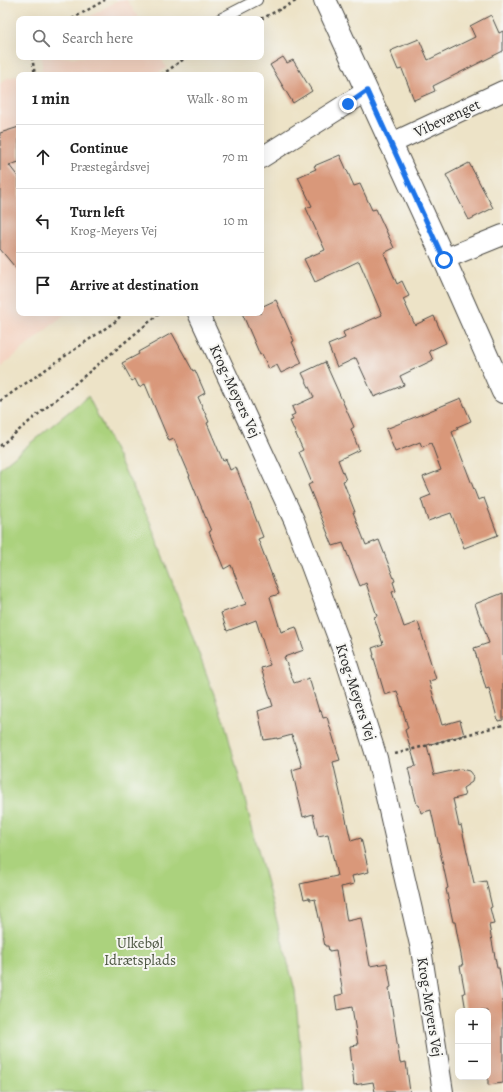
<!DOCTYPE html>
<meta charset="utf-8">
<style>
body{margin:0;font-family:Alegreya,serif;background:#f6f6f6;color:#222}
.controls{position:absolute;right:12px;bottom:12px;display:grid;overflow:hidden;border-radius:8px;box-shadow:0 4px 16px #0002}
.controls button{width:36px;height:36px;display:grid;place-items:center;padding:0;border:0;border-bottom:1px solid #e0e0e0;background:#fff;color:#222;font:20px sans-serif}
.stop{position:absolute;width:12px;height:12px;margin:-9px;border:3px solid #1a73e8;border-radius:50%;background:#fff}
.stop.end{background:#1a73e8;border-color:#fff;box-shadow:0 1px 4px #0008}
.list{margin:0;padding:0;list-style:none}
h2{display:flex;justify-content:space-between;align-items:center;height:52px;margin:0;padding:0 16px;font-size:17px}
h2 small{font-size:13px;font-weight:400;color:#767676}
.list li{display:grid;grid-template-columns:26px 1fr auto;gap:12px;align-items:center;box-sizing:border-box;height:64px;padding:0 16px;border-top:1px solid #e0e0e0}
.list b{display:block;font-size:15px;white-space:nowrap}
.list p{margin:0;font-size:13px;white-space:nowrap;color:#767676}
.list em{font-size:13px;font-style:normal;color:#767676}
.icon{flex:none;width:22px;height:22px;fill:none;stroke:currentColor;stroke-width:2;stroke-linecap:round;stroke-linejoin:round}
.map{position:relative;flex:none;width:503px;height:1092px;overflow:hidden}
.search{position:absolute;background:#fff;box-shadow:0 4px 16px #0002;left:16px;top:16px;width:248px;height:44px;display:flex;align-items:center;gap:10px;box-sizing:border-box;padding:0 14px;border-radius:8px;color:#767676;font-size:15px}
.panel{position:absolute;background:#fff;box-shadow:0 4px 16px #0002;left:16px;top:72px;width:248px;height:244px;border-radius:8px}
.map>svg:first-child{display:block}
.built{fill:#f4d3c1}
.green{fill:#abd27d;stroke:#6b7e54}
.building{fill:#d9987a}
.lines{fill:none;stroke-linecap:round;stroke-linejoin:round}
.service-casing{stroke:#484742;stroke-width:12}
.minor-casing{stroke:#484742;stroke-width:22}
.tertiary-casing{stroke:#484742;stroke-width:24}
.path{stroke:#484742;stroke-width:2.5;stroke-dasharray:3 3;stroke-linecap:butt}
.service{stroke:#fff;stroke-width:10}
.minor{stroke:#fff;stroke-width:20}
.tertiary{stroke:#fff;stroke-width:22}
.route{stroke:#1a73e8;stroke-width:5}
.labels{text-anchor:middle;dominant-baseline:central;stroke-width:4;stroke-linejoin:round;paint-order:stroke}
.street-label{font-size:15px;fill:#2b2b2b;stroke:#f6f6f2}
.park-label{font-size:15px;fill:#4b5540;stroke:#f6f6f2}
</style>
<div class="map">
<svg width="503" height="1092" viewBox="0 0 503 1092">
<rect width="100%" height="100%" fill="#f6f6f2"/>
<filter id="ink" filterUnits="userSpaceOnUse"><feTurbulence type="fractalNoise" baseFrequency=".025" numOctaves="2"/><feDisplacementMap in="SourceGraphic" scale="8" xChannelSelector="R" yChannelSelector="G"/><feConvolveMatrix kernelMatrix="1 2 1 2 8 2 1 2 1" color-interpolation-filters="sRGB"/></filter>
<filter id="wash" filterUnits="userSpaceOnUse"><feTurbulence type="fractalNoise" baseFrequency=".012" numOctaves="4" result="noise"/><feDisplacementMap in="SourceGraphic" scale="16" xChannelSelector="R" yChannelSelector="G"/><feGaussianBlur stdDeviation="0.9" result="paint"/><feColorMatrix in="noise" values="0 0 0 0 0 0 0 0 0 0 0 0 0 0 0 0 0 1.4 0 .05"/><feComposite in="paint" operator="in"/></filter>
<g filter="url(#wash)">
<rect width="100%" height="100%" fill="#ede3c7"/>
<!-- built -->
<g class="built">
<polygon points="118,0 127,0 139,19 86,19"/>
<polygon points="42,57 160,57 167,68 155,75 28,75 42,73"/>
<polygon points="19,76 19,313 66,313 0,368 0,84 7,78"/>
</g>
<!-- green -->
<polygon class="green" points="88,396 150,522 225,724 295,990 304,1092 0,1092 0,468"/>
<g id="blocks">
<!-- building -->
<g class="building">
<polygon points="491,15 499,33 503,31 503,51 433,86 435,91 414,100 402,69 398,70 390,51 419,39 428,60 475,37 470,26"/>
<polygon points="283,57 287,63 293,60 312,91 293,103 270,65"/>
<polygon points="19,127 19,162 9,165 19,178 19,272 0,249 0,133"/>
<polygon points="340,155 354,186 360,184 372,210 376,209 394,248 384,253 397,284 402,281 409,296 403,299 415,325 434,316 446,343 429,351 433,360 400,376 404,385 374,397 356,358 337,367 328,345 345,338 343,332 382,315 359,261 315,282 304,259 325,250 306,208 312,206 298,177 316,169 314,166"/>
<polygon points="469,163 493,208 469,220 446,175"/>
<polygon points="276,300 294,341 292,342 302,363 281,373 277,365 269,369 262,354 260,355 242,313 261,313 261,307"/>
<polygon points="172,333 193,371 195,370 205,393 198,397 209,422 207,423 223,461 226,459 230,470 236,467 263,537 258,539 279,594 270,597 281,632 296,627 304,650 284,657 294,683 309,678 319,711 321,710 323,718 327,717 340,760 333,762 351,841 361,838 369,872 352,876 354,884 341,887 347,921 361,918 370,966 387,963 391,987 389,988 400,1063 406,1062 410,1092 375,1092 373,1082 354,1085 350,1046 358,1045 352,1007 337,1010 335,996 343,994 336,950 329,951 328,946 325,946 315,899 310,900 309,898 304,899 300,884 337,876 328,834 318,836 313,814 303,817 292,770 302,767 292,735 277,739 277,738 264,740 258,711 273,706 261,668 270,665 256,620 227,631 221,613 246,604 231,565 224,569 209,532 211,531 189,476 190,476 174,439 169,441 145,384 139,387 135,379 132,381 122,363 139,354 138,352"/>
<polygon points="325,362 354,427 351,429 359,450 338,460 346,480 343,481 355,512 353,512 366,545 379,540 395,581 393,582 396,591 392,592 404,627 418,622 436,679 429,681 442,725 460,720 464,735 427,745 434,775 461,769 469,771 473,776 472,782 463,788 465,796 453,799 459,826 461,825 474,883 486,881 492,907 490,908 494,924 489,925 497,968 499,968 503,995 503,1083 488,1085 488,1011 466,1011 463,993 465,993 460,966 463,966 455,922 453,922 446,889 448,888 431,810 421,813 419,805 417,805 408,768 416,766 405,730 408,728 397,691 385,695 373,655 374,655 372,648 383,644 374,617 377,616 366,583 360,586 343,543 333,546 308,485 312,483 299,452 303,450 290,421 293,420 291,416 295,414 292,407 314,397 302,373"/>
<polygon points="461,398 471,421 457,427 458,429 452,432 478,500 484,498 498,535 464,548 451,513 428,521 421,499 431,495 423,477 441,470 431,443 422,447 420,442 395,452 386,429"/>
<polygon points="503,593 503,720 498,721 489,688 486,689 474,648 489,643 475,604"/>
</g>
</g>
</g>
<g filter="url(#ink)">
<use href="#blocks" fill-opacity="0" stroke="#484742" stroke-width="1"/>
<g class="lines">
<!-- service casing -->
<g class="service-casing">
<polyline id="service" points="220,19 257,0"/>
</g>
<!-- minor casing -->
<g class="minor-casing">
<g id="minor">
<polyline points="390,144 503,91"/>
<polyline points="261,158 367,91"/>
<polyline points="444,259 503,235"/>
<polyline points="198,313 294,520 344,654 377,758 421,949 443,1092"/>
</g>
</g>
<!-- tertiary casing -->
<g class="tertiary-casing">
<polyline id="tertiary" points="325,0 444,259 503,392"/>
</g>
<!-- path -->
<g class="path">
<polyline points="72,19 105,0"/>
<polyline points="261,19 298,0"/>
<polyline points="32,57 35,75"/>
<path d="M161,75C171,69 178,62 188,57"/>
<polyline points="0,401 116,321 123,313"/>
<polyline points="0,446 160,313"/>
<polyline points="395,754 503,725"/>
</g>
<!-- service -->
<use href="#service" class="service"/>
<!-- minor -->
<use href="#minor" class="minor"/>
<!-- tertiary -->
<use href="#tertiary" class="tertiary"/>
</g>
</g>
<g class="lines" filter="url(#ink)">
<!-- route -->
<polyline class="route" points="348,104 367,91 444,260"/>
</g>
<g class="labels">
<!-- street labels -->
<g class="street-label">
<text transform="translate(447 118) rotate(-25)">Vibevænget</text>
<text transform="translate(235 391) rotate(65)">Krog-Meyers Vej</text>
<text transform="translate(356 692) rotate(72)">Krog-Meyers Vej</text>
<text transform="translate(430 1007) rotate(81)">Krog-Meyers Vej</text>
</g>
<!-- park labels -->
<g class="park-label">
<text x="140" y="943">Ulkebøl<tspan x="140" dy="17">Idrætsplads</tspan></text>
</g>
</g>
</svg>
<div class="controls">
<button>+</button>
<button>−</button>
</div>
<div class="stop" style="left:444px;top:260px"></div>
<div class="stop end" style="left:348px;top:104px"></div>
<div class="search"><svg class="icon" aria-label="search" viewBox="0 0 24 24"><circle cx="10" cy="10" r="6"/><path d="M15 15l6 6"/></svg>Search here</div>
<section class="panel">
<h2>1 min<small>Walk · 80 m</small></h2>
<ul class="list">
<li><svg class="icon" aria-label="ahead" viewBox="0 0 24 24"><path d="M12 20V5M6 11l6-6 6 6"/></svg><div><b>Continue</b><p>Præstegårdsvej</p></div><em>70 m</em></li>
<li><svg class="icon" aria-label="left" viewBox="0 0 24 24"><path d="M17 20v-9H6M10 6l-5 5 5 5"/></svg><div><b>Turn left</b><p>Krog-Meyers Vej</p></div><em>10 m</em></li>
<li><svg class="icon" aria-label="arrive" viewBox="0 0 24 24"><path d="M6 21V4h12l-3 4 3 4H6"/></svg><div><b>Arrive at destination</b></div></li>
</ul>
</section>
</div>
